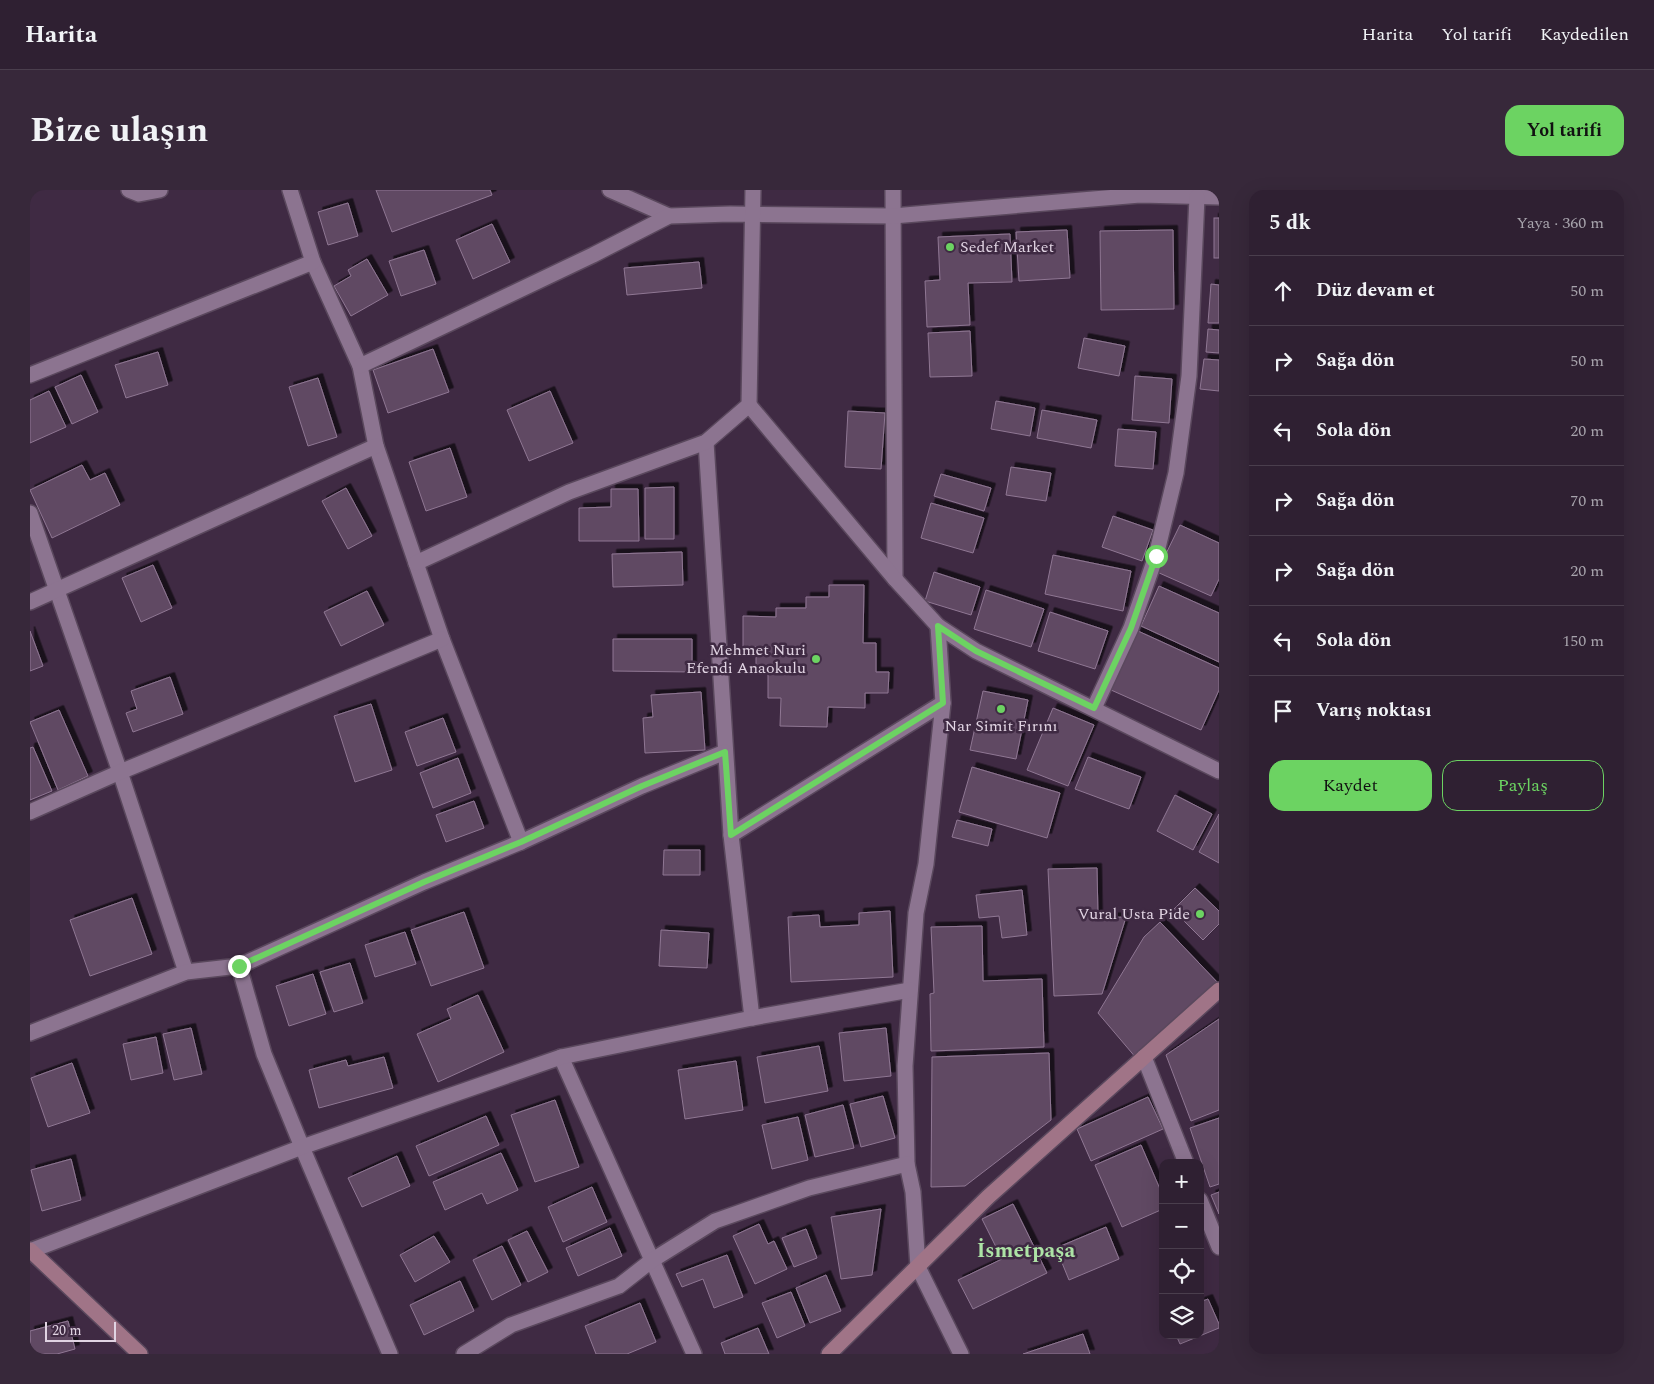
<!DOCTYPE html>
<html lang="tr">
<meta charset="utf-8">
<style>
body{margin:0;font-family:Spectral,serif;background:#37283a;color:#f1f3f6}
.controls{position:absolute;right:15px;bottom:15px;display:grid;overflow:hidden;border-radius:10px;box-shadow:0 5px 20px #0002}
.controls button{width:45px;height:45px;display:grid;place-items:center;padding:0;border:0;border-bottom:1px solid #4a3e4d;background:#2f2032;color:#f1f3f6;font:25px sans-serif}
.scale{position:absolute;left:15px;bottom:12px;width:71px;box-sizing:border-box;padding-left:5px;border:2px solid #e1d4e3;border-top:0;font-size:14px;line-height:18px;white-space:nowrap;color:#e1d4e3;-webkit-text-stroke:4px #3f2a43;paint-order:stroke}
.stop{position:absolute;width:15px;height:15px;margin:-11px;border:4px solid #6cd362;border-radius:50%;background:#fff}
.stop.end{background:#6cd362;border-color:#fff;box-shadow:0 1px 5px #0008}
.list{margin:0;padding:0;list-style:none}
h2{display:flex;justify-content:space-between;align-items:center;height:65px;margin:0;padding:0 20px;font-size:21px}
h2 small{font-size:16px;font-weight:400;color:#a7a3ac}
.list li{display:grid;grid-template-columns:32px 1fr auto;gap:15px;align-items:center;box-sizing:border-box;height:70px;padding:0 20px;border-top:1px solid #4a3e4d}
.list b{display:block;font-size:19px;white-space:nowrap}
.list em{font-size:16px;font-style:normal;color:#a7a3ac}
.actions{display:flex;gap:10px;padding:15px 20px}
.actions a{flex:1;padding:11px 0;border:1px solid #6cd362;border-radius:15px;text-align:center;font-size:18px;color:#6cd362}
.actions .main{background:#6cd362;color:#111}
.icon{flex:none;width:28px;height:28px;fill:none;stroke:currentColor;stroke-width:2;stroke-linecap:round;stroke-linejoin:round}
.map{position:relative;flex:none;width:1189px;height:1164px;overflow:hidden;border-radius:15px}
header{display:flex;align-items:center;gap:30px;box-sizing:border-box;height:70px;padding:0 25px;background:#2f2032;border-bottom:1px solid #4a3e4d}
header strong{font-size:24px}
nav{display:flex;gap:28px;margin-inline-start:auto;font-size:18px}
.intro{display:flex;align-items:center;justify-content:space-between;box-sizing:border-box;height:120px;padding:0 30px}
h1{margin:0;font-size:35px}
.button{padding:12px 22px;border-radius:15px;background:#6cd362;color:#111;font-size:18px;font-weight:700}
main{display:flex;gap:30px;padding:0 30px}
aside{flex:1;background:#2f2032;border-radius:15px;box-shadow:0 5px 20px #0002}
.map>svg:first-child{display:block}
.building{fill:#604963;stroke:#8f7793;filter:url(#shadow)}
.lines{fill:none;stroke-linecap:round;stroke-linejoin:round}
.street-casing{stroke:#5a485d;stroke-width:18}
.secondary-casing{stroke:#5a485d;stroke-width:18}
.street{stroke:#8c7490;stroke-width:15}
.secondary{stroke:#a07487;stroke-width:15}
.route{stroke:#6cd362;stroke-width:6}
.poi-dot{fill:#6cd362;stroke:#3f2a43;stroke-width:2}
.labels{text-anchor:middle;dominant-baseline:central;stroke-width:5;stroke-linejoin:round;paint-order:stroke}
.poi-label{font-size:16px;fill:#e1d4e3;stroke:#3f2a43;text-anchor:end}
.district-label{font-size:21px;font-weight:bold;fill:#ade3a6;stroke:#3f2a43}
</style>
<header>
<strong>Harita</strong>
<nav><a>Harita</a><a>Yol tarifi</a><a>Kaydedilen</a></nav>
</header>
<div class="intro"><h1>Bize ulaşın</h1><a class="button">Yol tarifi</a></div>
<main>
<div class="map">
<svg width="1189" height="1164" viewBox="0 0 1189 1164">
<defs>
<filter id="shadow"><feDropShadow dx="4.5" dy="-4.5" stdDeviation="0" flood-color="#0009"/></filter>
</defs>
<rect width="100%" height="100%" fill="#3f2a43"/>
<!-- building -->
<g class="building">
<polygon points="346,0 460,0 462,5 362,42"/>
<polygon points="318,13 328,46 298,55 288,22"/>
<rect x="1184" y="28" width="5" height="40"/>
<polygon points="462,34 480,72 443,89 426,50"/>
<polygon points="1037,40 1040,88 989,91 986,42"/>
<polygon points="1143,40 1144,119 1071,120 1070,41"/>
<polygon points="980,44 982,92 938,93 940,135 897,137 895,91 910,90 908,47"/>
<polygon points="394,60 406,94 371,106 359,71"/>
<polygon points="337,69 358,105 321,126 304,96 321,86 318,80"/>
<polygon points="669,72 672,98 597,105 594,78"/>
<polygon points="1181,94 1189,95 1189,133 1178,133"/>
<polygon points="1178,139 1189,140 1189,163 1176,162"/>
<polygon points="940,141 942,186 900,187 898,143"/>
<polygon points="1054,148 1095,156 1089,186 1048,178"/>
<polygon points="403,159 419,202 358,223 343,180"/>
<polygon points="128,162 138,195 96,208 85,175"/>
<polygon points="1174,169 1189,170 1189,201 1170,199"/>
<polygon points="51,185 68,222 42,234 25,197"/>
<polygon points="1105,186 1142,189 1139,233 1102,230"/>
<polygon points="288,188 307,247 278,256 259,197"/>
<polygon points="19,201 36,237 0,253 0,210"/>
<polygon points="520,201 543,253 499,271 477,220"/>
<polygon points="966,211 1005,218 1000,246 961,239"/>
<polygon points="1012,220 1067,230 1061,258 1007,248"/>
<polygon points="818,221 855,223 851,279 815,277"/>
<polygon points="1088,239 1126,242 1123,279 1085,276"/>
<polygon points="420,258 437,307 396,321 379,272"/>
<polygon points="52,275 60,290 75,283 90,315 22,348 0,300"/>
<polygon points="981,277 1021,283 1016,311 976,305"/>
<polygon points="911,284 961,298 954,321 904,306"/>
<polygon points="644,297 644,349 615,349 615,298"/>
<polygon points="316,298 342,346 318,359 292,311"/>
<polygon points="581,299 608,299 609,351 549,351 549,318 581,317"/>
<polygon points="901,313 954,328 943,363 891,348"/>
<polygon points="1083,326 1123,340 1112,371 1072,357"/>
<polygon points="1150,335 1189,353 1189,389 1181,406 1127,382"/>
<polygon points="652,362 653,395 583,397 582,364"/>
<polygon points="1023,365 1101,381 1093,421 1015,404"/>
<polygon points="123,375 142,418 111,432 92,388"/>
<polygon points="904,382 950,397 941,425 895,411"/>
<polygon points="799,395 834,395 833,453 846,453 846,482 859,482 858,503 835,503 835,518 798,517 797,537 750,536 751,508 738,508 738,482 726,482 726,457 713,457 713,426 746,427 746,418 776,418 776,407 799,407"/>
<polygon points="1129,396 1189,423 1189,472 1111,436"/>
<polygon points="956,400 1014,419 1001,457 944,439"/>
<polygon points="337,401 354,435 311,456 294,422"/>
<polygon points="1020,422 1078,441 1065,479 1008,461"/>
<polygon points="0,441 13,476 0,481"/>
<polygon points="1108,441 1189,478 1189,500 1171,540 1081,500"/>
<polygon points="583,449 662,449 662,482 583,481"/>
<polygon points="140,487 153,524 103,542 96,523 107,519 101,501"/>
<polygon points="953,501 998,510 986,569 940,560"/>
<polygon points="671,502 675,560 615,563 613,528 623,527 621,505"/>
<polygon points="341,514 362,580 325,592 304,526"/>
<polygon points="1023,518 1064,535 1038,596 997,580"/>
<polygon points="29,520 58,586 28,600 0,532"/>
<polygon points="413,528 426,562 387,576 375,542"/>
<polygon points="3,557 22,601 0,610 0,558"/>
<polygon points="1058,567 1111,587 1099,619 1045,599"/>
<polygon points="428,568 441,603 403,618 390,583"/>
<polygon points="942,577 1030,603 1017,648 929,622"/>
<polygon points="1145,605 1182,624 1163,660 1127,641"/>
<polygon points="444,611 454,638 416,652 406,625"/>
<polygon points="1189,624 1189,673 1169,662"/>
<polygon points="927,630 962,639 958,656 922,647"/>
<polygon points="634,660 670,660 670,685 633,685"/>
<polygon points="1067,678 1068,728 1096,727 1072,804 1024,806 1018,679"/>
<polygon points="1165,698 1189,721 1189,734 1173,750 1143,720"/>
<polygon points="992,700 997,745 972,748 969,726 949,728 946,705"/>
<polygon points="102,708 122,764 60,786 40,730"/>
<polygon points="860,721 863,787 761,792 758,727 789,725 790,737 829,735 829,723"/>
<polygon points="434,722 454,778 401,796 381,740"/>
<polygon points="1130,732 1188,793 1107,869 1068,823 1114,747"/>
<polygon points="952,736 953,791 1012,789 1014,857 901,861 900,804 904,803 901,737"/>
<polygon points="631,740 679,743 677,778 629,776"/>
<polygon points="375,742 386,774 345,787 335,755"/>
<polygon points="320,773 333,813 304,822 290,782"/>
<polygon points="283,784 296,824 259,836 246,796"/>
<polygon points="448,805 474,862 408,892 387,844 421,829 417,819"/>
<polygon points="1189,829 1189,920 1161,931 1136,865"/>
<polygon points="161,838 172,884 144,890 133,844"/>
<polygon points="856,838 861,886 814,891 809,843"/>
<polygon points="126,847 133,883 101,890 93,854"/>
<polygon points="789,856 798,901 735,913 727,867"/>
<polygon points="1019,863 1021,930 935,996 901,997 902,867"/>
<polygon points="354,867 363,898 289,918 279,880 316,870 318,876"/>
<polygon points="706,871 713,920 655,929 648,880"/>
<polygon points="42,873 60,923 18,937 1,888"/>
<polygon points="853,906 865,948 831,957 820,914"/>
<polygon points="1118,907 1133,939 1061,971 1047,939"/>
<polygon points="525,910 549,977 505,992 481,925"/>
<polygon points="813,915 824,958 785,967 775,925"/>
<polygon points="456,926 469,955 399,986 386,956"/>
<polygon points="768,927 778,970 742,979 732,935"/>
<polygon points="1189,928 1189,994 1180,997 1160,938"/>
<polygon points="1111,955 1133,1006 1133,1019 1092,1037 1065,975"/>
<polygon points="471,963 488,1000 457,1014 452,1003 415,1020 403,992"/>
<polygon points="367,966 380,996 332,1017 318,988"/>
<polygon points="41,969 51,1010 12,1021 1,980"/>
<polygon points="562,997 577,1032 533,1052 518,1017"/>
<polygon points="1189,1002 1189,1024 1181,1005"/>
<polygon points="983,1014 1017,1083 943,1119 928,1090 972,1069 952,1029"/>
<polygon points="851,1019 842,1085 811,1089 801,1027"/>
<polygon points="729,1034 738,1054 744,1051 757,1079 725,1094 703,1046"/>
<polygon points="1076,1037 1089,1069 1039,1090 1026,1058"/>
<polygon points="580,1038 592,1066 548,1086 536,1058"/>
<polygon points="776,1039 787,1068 764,1077 752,1048"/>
<polygon points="497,1041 518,1082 498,1092 478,1050"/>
<polygon points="404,1046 420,1072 385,1092 370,1065"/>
<polygon points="472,1056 491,1095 462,1110 443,1070"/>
<polygon points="697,1065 713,1107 684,1118 673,1089 652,1097 646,1084"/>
<polygon points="796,1085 811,1121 780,1133 766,1098"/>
<polygon points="430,1091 444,1121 394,1145 380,1115"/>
<polygon points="761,1102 775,1136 747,1148 732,1113"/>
<polygon points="1178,1109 1189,1134 1189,1138 1150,1154 1146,1145 1170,1145 1170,1112"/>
<polygon points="610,1113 626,1152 597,1164 566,1164 555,1136"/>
<polygon points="38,1131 45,1159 27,1164 1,1164 0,1141"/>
<polygon points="728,1138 739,1164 695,1164 691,1153"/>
<polygon points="1053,1144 1060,1164 993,1164"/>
</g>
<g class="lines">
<!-- street casing -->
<g class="street-casing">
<g id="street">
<polyline points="99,0 109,4 130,0"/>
<polyline points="260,0 283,72 330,176 346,256 412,449 491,652"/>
<polyline points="580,0 639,26"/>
<polyline points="863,0 865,389"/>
<polyline points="330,176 563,65 639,26 700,24 863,26 1110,5 1189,7"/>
<polyline points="0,185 283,72"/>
<polyline points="719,215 865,389 908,436 946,461 1189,581"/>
<polyline points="676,252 701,645 722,828"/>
<polyline points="0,323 90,582 156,782"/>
<polyline points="386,373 539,302 676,252 719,215 723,0"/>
<polyline points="0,412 346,256"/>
<polyline points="908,436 913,513 896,674 886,723 875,876 877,974 883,1002 888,1077 931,1164"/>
<polyline points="1064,518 1101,438 1126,366 1146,283 1159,186 1167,7"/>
<polyline points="0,622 90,582 412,449"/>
<polyline points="701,645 913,513"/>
<polyline points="209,776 234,864 272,957 360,1164"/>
<polyline points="0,843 156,782 209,776 394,692 491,652 612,596 695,562"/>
<polyline points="531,867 664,1164"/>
<polyline points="1114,867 1156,973"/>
<polyline points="1170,1010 1189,1057"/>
<polyline points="0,1061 272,957 531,867 722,828 880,800"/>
<polyline points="434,1164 481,1135 589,1096 621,1071 685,1031 779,998 877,974"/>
</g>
</g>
<!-- secondary casing -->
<g class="secondary-casing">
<g id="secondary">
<polyline points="0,1060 110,1164"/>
<polyline points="799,1164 958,1007 1189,800"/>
</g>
</g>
<!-- street -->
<use href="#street" class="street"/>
<!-- secondary -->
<use href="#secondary" class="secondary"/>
</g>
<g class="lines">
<!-- route -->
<polyline class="route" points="209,776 394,692 491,652 612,596 695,562 701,645 913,513 908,436 946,461 1064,518 1101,438 1126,366"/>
</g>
<!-- markers -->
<g class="poi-dot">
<circle cx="920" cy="57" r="5"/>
<circle cx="786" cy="469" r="5"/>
<circle cx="971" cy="519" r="5"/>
<circle cx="1170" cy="724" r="5"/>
</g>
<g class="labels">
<!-- poi labels -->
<g class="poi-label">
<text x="930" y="57" text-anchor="start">Sedef Market</text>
<text x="776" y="460">Mehmet Nuri<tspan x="776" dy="18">Efendi Anaokulu</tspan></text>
<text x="971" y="536" text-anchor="middle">Nar Simit Fırını</text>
<text x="1160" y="724">Vural Usta Pide</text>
</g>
<!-- district labels -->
<g class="district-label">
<text x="996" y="1061">İsmetpaşa</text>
</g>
</g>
</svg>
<div class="controls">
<button>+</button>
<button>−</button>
<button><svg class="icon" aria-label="locate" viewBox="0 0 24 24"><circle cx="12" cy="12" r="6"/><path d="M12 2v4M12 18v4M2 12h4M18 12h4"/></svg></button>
<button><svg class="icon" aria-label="layers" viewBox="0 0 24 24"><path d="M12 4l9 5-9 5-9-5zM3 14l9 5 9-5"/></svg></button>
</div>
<div class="scale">20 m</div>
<div class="stop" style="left:1126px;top:366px"></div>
<div class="stop end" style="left:209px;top:776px"></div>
</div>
<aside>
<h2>5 dk<small>Yaya · 360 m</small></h2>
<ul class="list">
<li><svg class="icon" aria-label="ahead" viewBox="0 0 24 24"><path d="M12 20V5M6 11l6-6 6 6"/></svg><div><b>Düz devam et</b></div><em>50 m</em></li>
<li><svg class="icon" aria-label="right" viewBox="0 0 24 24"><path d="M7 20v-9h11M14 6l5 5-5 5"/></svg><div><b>Sağa dön</b></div><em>50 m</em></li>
<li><svg class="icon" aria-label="left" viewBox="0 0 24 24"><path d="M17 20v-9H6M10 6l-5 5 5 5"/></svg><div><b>Sola dön</b></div><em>20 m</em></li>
<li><svg class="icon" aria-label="right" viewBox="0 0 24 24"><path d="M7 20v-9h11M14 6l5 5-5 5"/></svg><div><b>Sağa dön</b></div><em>70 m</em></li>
<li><svg class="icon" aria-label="right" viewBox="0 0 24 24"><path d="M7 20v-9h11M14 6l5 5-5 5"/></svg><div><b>Sağa dön</b></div><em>20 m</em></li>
<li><svg class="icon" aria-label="left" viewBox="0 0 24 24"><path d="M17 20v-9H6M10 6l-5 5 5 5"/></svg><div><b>Sola dön</b></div><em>150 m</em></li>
<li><svg class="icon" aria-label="arrive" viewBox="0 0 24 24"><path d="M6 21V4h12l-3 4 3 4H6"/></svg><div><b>Varış noktası</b></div></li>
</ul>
<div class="actions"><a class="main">Kaydet</a><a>Paylaş</a></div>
</aside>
</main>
